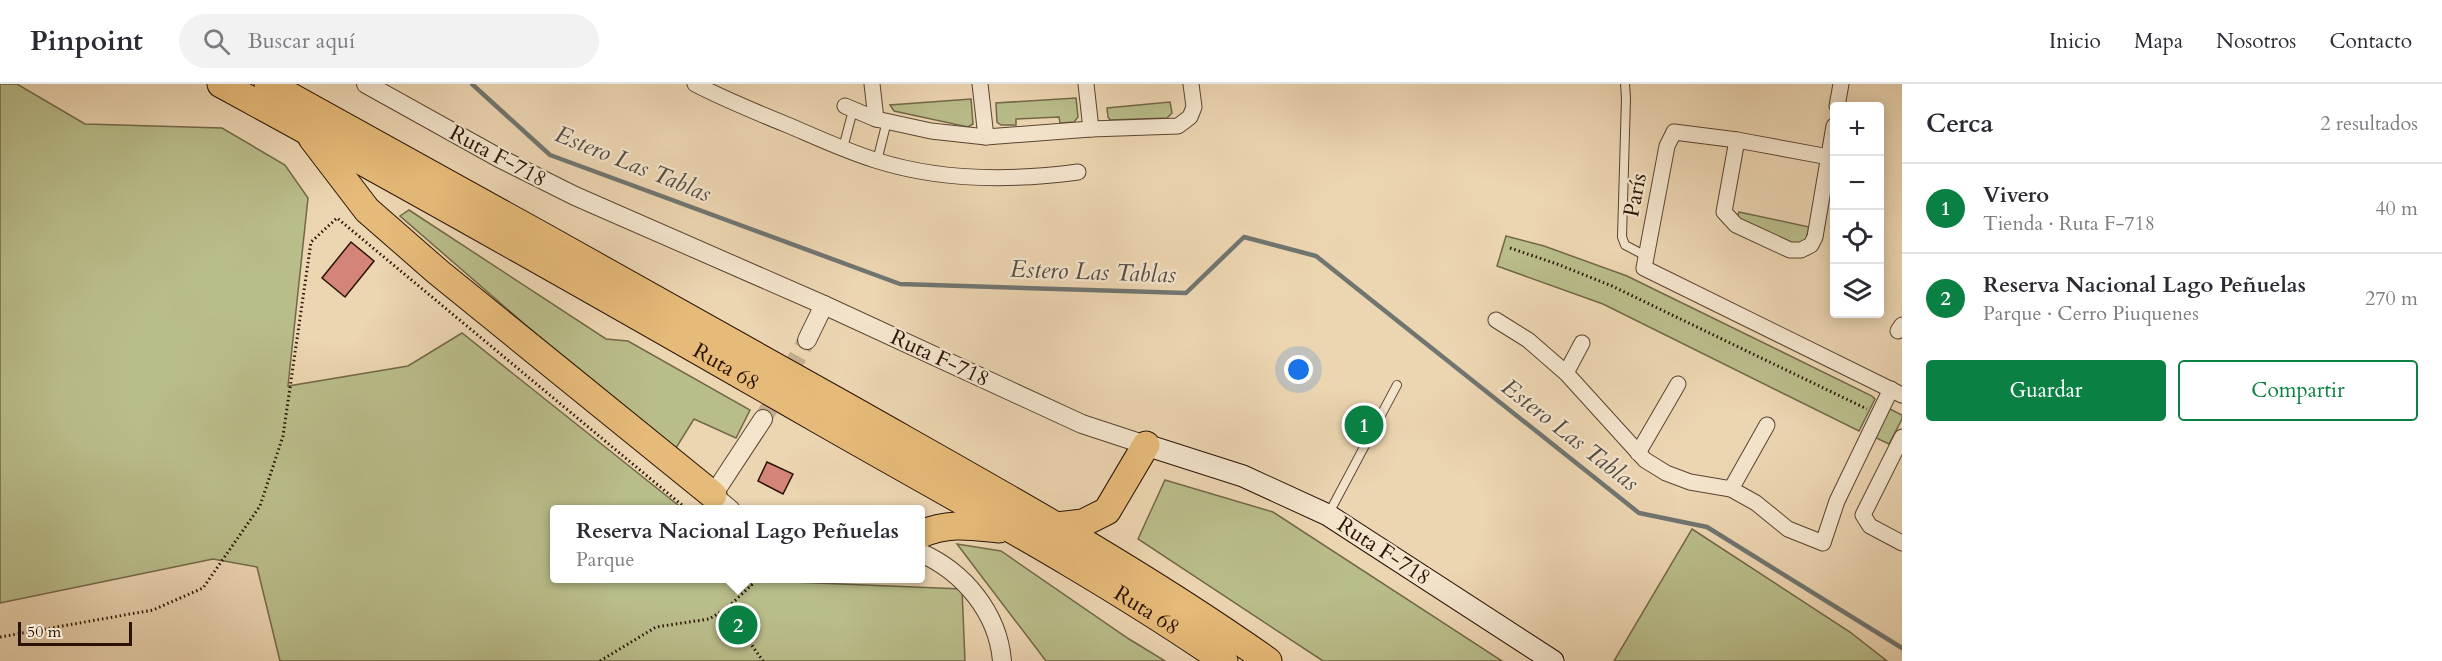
<!DOCTYPE html>
<html lang="es">
<meta charset="utf-8">
<style>
body{margin:0;font-family:Cardo,serif;background:#f2f2f3;color:#2b2b33}
.controls{position:absolute;right:18px;top:18px;display:grid;overflow:hidden;border-radius:6px;box-shadow:0 3px 15px #0003}
.controls button{width:54px;height:54px;display:grid;place-items:center;padding:0;border:0;border-bottom:2px solid #e1e1e2;background:#fff;color:#2b2b33;font:30px sans-serif}
.scale{position:absolute;left:18px;bottom:15px;width:114px;box-sizing:border-box;padding-left:6px;border:3px solid #2a1305;border-top:0;font-size:16px;line-height:21px;white-space:nowrap;color:#2a1305;-webkit-text-stroke:4px #f3e4cc;paint-order:stroke}
.you{position:absolute;left:1299px;top:286px;width:21px;height:21px;margin:-15px;border:4px solid #fff;border-radius:50%;background:#1a73e8;box-shadow:0 0 0 9px #1a73e833}
.badge{display:grid;place-items:center;width:39px;height:39px;border-radius:50%;background:#0b8043;color:#fff;font-size:20px;font-weight:700}
.pin{position:absolute;translate:-50% -50%;border:3px solid #fff;box-shadow:0 2px 6px #0006}
.popup{position:absolute;left:550px;top:421px;width:375px;height:78px;box-sizing:border-box;display:grid;place-content:center;border-radius:6px;background:#fff;filter:drop-shadow(0 2px 4px #0005);font-size:20px;white-space:nowrap;color:#7c7c81}
.popup b{font-size:22px;color:#2b2b33}
.popup::after{content:'';position:absolute;left:50%;top:100%;margin-left:-12px;border:12px solid transparent;border-top-color:#fff}
.list{margin:0;padding:0;list-style:none}
h2{display:flex;justify-content:space-between;align-items:center;height:78px;margin:0;padding:0 24px;font-size:26px}
h2 small{font-size:20px;font-weight:400;color:#7c7c81}
.list li{display:grid;grid-template-columns:39px 1fr auto;gap:18px;align-items:center;box-sizing:border-box;height:90px;padding:0 24px;border-top:2px solid #e1e1e2}
.list b{display:block;font-size:22px;white-space:nowrap}
.list p{margin:0;font-size:20px;white-space:nowrap;color:#7c7c81}
.list em{font-size:20px;font-style:normal;color:#7c7c81}
.actions{display:flex;gap:12px;padding:18px 24px}
.actions a{flex:1;padding:14px 0;border:2px solid #0b8043;border-radius:6px;text-align:center;font-size:21px;color:#0b8043}
.actions .main{background:#0b8043;color:#fff}
.icon{flex:none;width:33px;height:33px;fill:none;stroke:currentColor;stroke-width:2;stroke-linecap:round;stroke-linejoin:round}
.map{position:relative;flex:none;width:1902px;height:577px;overflow:hidden}
header{display:flex;align-items:center;gap:36px;box-sizing:border-box;height:84px;padding:0 30px;background:#fff;border-bottom:2px solid #e1e1e2}
header strong{font-size:28px}
nav{display:flex;gap:33px;margin-inline-start:auto;font-size:21px}
.search{width:420px;height:54px;background:#f2f2f3;display:flex;align-items:center;gap:15px;box-sizing:border-box;padding:0 21px;border-radius:33px;color:#7c7c81;font-size:22px}
main{display:flex}
aside{flex:1;background:#fff}
.map>svg:first-child{display:block}
.green{fill:#b9bd8a;stroke:#726848;stroke-width:1.5}
.lines{fill:none;stroke-linecap:round;stroke-linejoin:round}
.stream{stroke:#707570;stroke-width:4.5}
.building{fill:#d4857a;stroke:#2a1305;stroke-width:1.5}
.tertiary-tunnel{stroke:#c5ae8f;stroke-width:18;stroke-dasharray:18 9;stroke-linecap:butt}
.service-casing{stroke:#5a4430;stroke-width:10}
.minor-casing{stroke:#5a4430;stroke-width:17}
.tertiary-casing{stroke:#5a4430;stroke-width:20}
.secondary-casing{stroke:#2a1305;stroke-width:23}
.motorway-casing{stroke:#2a1305;stroke-width:29}
.path{stroke:#2a1305;stroke-width:3;stroke-dasharray:1.5 3;stroke-linecap:butt}
.service{stroke:#f3e4cc;stroke-width:8}
.minor{stroke:#f3e4cc;stroke-width:15}
.tertiary{stroke:#f3e4cc;stroke-width:18}
.secondary{stroke:#f3e4cc;stroke-width:21}
.motorway{stroke:#e6ba78;stroke-width:27}
.labels{text-anchor:middle;dominant-baseline:central;stroke-width:4.5;stroke-linejoin:round;paint-order:stroke}
.street-label{font-size:22px;fill:#2a1305;stroke:#f3e4cc}
.water-label{font-size:24px;font-style:italic;fill:#534c44;stroke:#f3e4cc}
</style>
<header>
<strong>Pinpoint</strong>
<div class="search"><svg class="icon" aria-label="search" viewBox="0 0 24 24"><circle cx="10" cy="10" r="6"/><path d="M15 15l6 6"/></svg>Buscar aquí</div>
<nav><a>Inicio</a><a>Mapa</a><a>Nosotros</a><a>Contacto</a></nav>
</header>
<main>
<div class="map">
<svg width="1902" height="577" viewBox="0 0 1902 577">
<rect width="100%" height="100%" fill="#ecd5b1"/>
<filter id="stains"><feTurbulence type="fractalNoise" baseFrequency=".00333" numOctaves="4"/><feColorMatrix values="0 0 0 0 .2 0 0 0 0 .09 0 0 0 0 .02 0 0 0 .5 -.17"/></filter>
<radialGradient id="worn" r=".72"><stop offset=".6" stop-color="#630" stop-opacity="0"/><stop offset="1" stop-color="#630" stop-opacity=".3"/></radialGradient>
<!-- green -->
<g class="green">
<polygon points="0,0 17,0 85,40 222,44 285,81 308,114 288,302 408,282 462,249 683,425 555,426 555,494 718,495 962,505 965,577 280,577 257,483 213,475 0,519"/>
<polygon points="1076,14 1078,33 1074,38 1060,39 1059,33 1016,35 1016,41 1001,41 997,38 996,19"/>
<polygon points="971,15 973,40 968,43 894,27 890,21"/>
<polygon points="1170,18 1172,29 1167,34 1110,36 1108,33 1107,24"/>
<polygon points="409,126 606,255 628,257 750,326 736,354 694,335 676,364 604,309 400,132"/>
<polygon points="1739,128 1809,143 1806,156 1795,161 1737,134"/>
<polygon points="1506,152 1544,162 1627,192 1872,312 1875,315 1859,347 1603,220 1497,182"/>
<polygon points="1888,324 1902,331 1902,335 1889,360 1874,353"/>
<polygon points="1165,396 1273,428 1502,577 1323,577 1138,455"/>
<polygon points="1692,445 1850,548 1887,577 1614,577"/>
<polygon points="957,460 1001,467 1129,555 1165,577 1046,577"/>
</g>
<g class="lines">
<!-- stream -->
<polyline class="stream" points="472,0 550,71 900,200 1186,209 1244,153 1316,172 1639,429 1707,443 1902,564"/>
</g>
<!-- building -->
<g class="building">
<polygon points="351,158 374,177 345,213 322,194"/>
<polygon points="767,378 793,390 783,410 758,397"/>
</g>
<g class="lines">
<!-- tertiary-tunnel -->
<polyline class="tertiary-tunnel" points="763,335 807,256"/>
<!-- service casing -->
<g class="service-casing">
<g id="service">
<polyline points="1625,0 1626,14 1622,153 1625,161 1646,172"/>
<polyline points="843,64 853,26"/>
<polyline points="877,77 887,37"/>
<polyline points="1329,429 1397,301"/>
</g>
</g>
<!-- minor casing -->
<g class="minor-casing">
<g id="minor">
<path d="M695,0C726,16 758,29 790,42C818,54 846,67 875,76C940,97 1011,97 1078,88"/>
<polyline points="872,0 876,35"/>
<polyline points="980,0 986,53"/>
<polyline points="1086,0 1091,45"/>
<polyline points="845,22 876,35 931,47 986,53 1091,45 1178,42 1190,33 1194,23 1191,0"/>
<polyline points="1837,22 1841,0"/>
<polyline points="1737,56 1724,128 1736,141 1790,166 1801,166 1811,161 1815,153 1834,42"/>
<polyline points="1829,73 1737,56 1674,48 1667,62 1644,184 1902,311"/>
<polyline points="1496,236 1528,256 1566,289 1645,376 1666,389 1690,398 1731,405 1756,419 1788,445 1823,459 1837,417 1891,305"/>
<polyline points="1898,247 1902,241"/>
<polyline points="1566,289 1582,259"/>
<polyline points="1902,353 1863,431 1870,442 1902,459"/>
<polyline points="1638,369 1678,300"/>
<polyline points="1731,405 1767,341"/>
</g>
</g>
<!-- tertiary casing -->
<g class="tertiary-casing">
<g id="tertiary">
<polyline points="366,0 499,74 575,112 824,221 1082,340 1146,361"/>
<polyline points="807,256 824,221"/>
<polyline points="731,426 713,411 763,335"/>
<path d="M921,469C964,488 998,529 1002,577"/>
</g>
</g>
<!-- secondary casing -->
<g class="secondary-casing">
<polyline id="secondary" points="1146,361 1243,392 1328,431 1553,577"/>
</g>
<!-- motorway casing -->
<g class="motorway-casing">
<g id="motorway">
<path id="s1" d="M221,0C422,109 621,222 819,336C955,414 1095,488 1224,577"/>
<path d="M268,0C463,108 657,215 851,325C992,405 1135,483 1268,577"/>
<polyline points="312,54 367,126 438,188 713,411"/>
<polyline points="1057,442 1083,439 1107,427 1146,361"/>
<path d="M921,450C949,438 970,442 999,445"/>
</g>
</g>
<!-- path -->
<g class="path">
<polyline points="1510,164 1557,180 1612,202 1867,325"/>
<polyline points="746,494 751,502"/>
<polyline points="759,494 726,525 763,577"/>
<polyline points="0,553 153,526 203,504 260,422 283,352 311,158 337,134 688,426"/>
<polyline points="600,577 656,543 709,535 726,525"/>
</g>
<!-- service -->
<use href="#service" class="service"/>
<!-- minor -->
<use href="#minor" class="minor"/>
<!-- tertiary -->
<use href="#tertiary" class="tertiary"/>
<!-- secondary -->
<use href="#secondary" class="secondary"/>
<!-- motorway -->
<use href="#motorway" class="motorway"/>
</g>
<g class="labels">
<!-- street labels -->
<g class="street-label">
<text transform="translate(498 72) rotate(28)">Ruta F-718</text>
<text transform="translate(1635 111) rotate(-79)">París</text>
<text transform="translate(940 274) rotate(25)">Ruta F-718</text>
<text stroke="none"><textPath href="#s1" startOffset="579">Ruta 68</textPath></text>
<text transform="translate(1384 467) rotate(33)">Ruta F-718</text>
<text stroke="none"><textPath href="#s1" startOffset="1065">Ruta 68</textPath></text>
</g>
<!-- water labels -->
<g class="water-label">
<text transform="translate(633 80) rotate(22)">Estero Las Tablas</text>
<text transform="translate(1093 188) rotate(2)">Estero Las Tablas</text>
<text transform="translate(1570 351) rotate(38)">Estero Las Tablas</text>
</g>
</g>
<rect width="100%" height="100%" filter="url(#stains)"/>
<rect width="100%" height="100%" fill="url(#worn)"/>
</svg>
<div class="controls">
<button>+</button>
<button>−</button>
<button><svg class="icon" aria-label="locate" viewBox="0 0 24 24"><circle cx="12" cy="12" r="6"/><path d="M12 2v4M12 18v4M2 12h4M18 12h4"/></svg></button>
<button><svg class="icon" aria-label="layers" viewBox="0 0 24 24"><path d="M12 4l9 5-9 5-9-5zM3 14l9 5 9-5"/></svg></button>
</div>
<div class="scale">50 m</div>
<div class="you"></div>
<div class="pin badge" style="left:1364px;top:341px">1</div>
<div class="pin badge" style="left:738px;top:541px">2</div>
<div class="popup"><b>Reserva Nacional Lago Peñuelas</b>Parque</div>
</div>
<aside>
<h2>Cerca<small>2 resultados</small></h2>
<ul class="list">
<li><span class="badge">1</span><div><b>Vivero</b><p>Tienda · Ruta F-718</p></div><em>40 m</em></li>
<li><span class="badge">2</span><div><b>Reserva Nacional Lago Peñuelas</b><p>Parque · Cerro Piuquenes</p></div><em>270 m</em></li>
</ul>
<div class="actions"><a class="main">Guardar</a><a>Compartir</a></div>
</aside>
</main>
